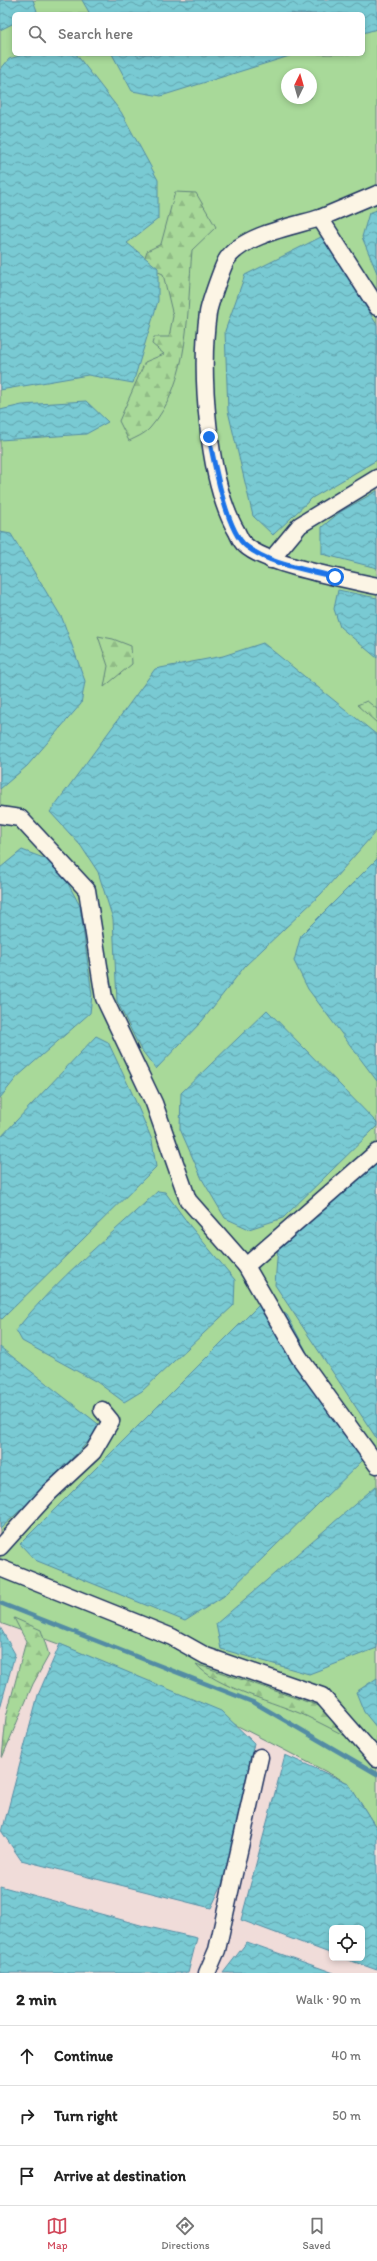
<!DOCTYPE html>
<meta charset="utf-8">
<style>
body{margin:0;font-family:Itim,sans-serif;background:#f2f2f2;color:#222}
.controls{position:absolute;right:12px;bottom:12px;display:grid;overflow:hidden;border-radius:6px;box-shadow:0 2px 6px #0003}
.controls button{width:36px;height:36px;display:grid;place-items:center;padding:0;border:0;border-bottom:1px solid #e0e0e0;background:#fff;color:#222;font:20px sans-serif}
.compass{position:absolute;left:281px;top:68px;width:36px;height:36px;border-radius:50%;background:#fff;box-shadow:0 2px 6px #0003;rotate:5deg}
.stop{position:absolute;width:12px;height:12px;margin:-9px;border:3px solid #1a73e8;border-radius:50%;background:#fff}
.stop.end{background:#1a73e8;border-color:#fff;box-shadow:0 1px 4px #0008}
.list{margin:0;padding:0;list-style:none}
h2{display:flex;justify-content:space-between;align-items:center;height:52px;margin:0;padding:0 16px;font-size:17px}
h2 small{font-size:13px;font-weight:400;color:#767676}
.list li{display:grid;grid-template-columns:26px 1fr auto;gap:12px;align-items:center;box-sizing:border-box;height:60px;padding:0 16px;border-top:1px solid #e0e0e0}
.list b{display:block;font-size:15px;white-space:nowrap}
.list em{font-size:13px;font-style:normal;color:#767676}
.icon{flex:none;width:22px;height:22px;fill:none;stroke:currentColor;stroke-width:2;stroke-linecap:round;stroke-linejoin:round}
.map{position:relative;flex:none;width:377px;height:1973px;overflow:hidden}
.search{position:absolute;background:#fff;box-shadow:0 2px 6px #0003;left:12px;right:12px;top:12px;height:44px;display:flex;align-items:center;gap:10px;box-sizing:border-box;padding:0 14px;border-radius:6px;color:#767676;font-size:15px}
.sheet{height:232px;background:#fff}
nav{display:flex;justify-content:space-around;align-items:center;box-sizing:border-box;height:56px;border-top:1px solid #e0e0e0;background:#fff;font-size:11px;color:#767676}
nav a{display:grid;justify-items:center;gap:2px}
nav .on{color:#d1495b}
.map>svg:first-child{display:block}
.green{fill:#a8d999;stroke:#62847c;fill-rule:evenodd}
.forest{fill:url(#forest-firs);stroke:#62847c}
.water{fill:url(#water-waves);stroke:#538ca4}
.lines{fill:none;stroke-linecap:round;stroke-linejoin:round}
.stream{stroke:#538ca4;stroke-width:4.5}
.minor-casing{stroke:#1b2f5e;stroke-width:19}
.minor{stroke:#fcf5e5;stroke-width:16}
.route{stroke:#1a73e8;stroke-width:5}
</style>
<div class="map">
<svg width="377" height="1973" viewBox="0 0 377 1973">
<defs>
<pattern id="forest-firs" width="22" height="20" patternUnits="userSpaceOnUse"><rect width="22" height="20" fill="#a8d999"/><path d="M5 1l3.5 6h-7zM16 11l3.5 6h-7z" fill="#90bb86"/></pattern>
<pattern id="water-waves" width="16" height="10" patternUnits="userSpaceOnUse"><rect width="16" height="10" fill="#79cad3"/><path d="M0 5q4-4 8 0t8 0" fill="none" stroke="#62a4ae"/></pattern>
</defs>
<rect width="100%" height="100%" fill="#f0dcd9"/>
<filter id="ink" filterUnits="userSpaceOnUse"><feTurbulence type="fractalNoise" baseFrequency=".025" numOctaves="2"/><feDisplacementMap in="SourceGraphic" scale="8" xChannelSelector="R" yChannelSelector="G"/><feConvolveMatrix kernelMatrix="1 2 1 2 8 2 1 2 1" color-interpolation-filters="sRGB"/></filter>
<g filter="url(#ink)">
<!-- green -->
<path class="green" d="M0,0H377V1829L348,1783L234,1724L67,1647L0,1623ZM14,14H363V54H14ZM287,74H311V98H287Z"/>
<!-- forest -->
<g class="forest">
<path d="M175,192L196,193L216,227L192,250C187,309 191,382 150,428C145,434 135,438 129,441L119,421L145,362L164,354L152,344L154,337H169L173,316L163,274L142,265L147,251L161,244Z"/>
<polygon points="98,636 113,639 131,646 132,664 104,687 108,666"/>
<polygon points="367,701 377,709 377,723 357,705"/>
<polygon points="14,1618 41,1630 49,1655 33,1684 2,1758 6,1717 26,1641"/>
<path d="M196,1664L328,1709L353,1740C338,1732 322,1724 306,1716C278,1703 214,1687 196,1664Z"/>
</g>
<!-- water -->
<g class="water">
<polygon points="0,0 33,0 37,11 32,14 14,14 14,23 0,30"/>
<polygon points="82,0 377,0 377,29 363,33 363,14 90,14"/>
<polygon points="26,54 76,54 121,112 158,180 158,219 127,243 158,268 158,301 133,383 88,375 0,390 0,70 9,59"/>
<polygon points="112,54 296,54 161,96 132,91"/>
<polygon points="377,210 377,273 362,237 369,213"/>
<polygon points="323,236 377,325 377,460 312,498 273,535 253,516 228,411 225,331 245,275"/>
<polygon points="86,401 108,422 86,434 0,440 0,410 22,405"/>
<polygon points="377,491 377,568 322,554 322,527 340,512"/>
<polygon points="0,532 11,534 62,618 85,681 81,704 27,766 0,789"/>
<polygon points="338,590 377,598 377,658 340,627 334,609"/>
<polygon points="263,643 377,735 377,830 321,894 245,966 202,1021 156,1069 140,1048 117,1001 113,919 98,872 81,846 50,812 155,669 223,656"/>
<polygon points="22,850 57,863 80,906 92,995 90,1013 17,1077 0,1098 0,868"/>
<polygon points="377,859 377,1081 308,989 294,961 301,935"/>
<polygon points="267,1010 377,1123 377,1126 283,1218 249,1229 225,1218 202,1179 180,1129 181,1093"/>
<polygon points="96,1036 108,1042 132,1093 152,1140 156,1167 2,1319 0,1318 0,1138"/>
<polygon points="377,1163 377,1439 275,1285 278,1246"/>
<path d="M158,1191L165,1192L190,1226L235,1280L234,1305L142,1391L124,1402L97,1382L22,1341L16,1330C56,1279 111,1235 158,1191Z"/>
<polygon points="264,1300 287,1315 364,1459 224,1596 185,1621 35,1560 20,1544"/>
<polygon points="0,1347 102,1427 41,1491 0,1529"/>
<polygon points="376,1486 377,1648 309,1674 221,1649 216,1624"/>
<polygon points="0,1627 15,1654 0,1708"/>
<polygon points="60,1644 221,1711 254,1743 224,1880 211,1908 21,1860 2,1832 38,1695"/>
<polygon points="377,1678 377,1728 364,1712 356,1692"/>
<polygon points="285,1755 348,1783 377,1829 377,1970 343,1958 362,1958 362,1928 332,1928 332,1954 241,1920"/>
<polygon points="0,1886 144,1926 197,1938 188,1973 0,1973"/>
<polygon points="247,1942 334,1973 223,1973"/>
</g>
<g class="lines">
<!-- stream -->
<polyline class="stream" points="0,1603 255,1703 377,1774"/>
<!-- minor casing -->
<g class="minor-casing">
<g id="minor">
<polyline points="320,218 377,194"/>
<path d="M377,307L320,218C294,226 243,235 227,259C223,265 209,305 208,313C200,370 207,482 237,532C239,536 241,542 245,545C266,565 346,579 377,586"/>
<polyline points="271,560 300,525 377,478"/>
<polyline points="0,815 20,818 87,890 104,998 154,1103 188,1200 246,1266 377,1152"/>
<polyline points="246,1266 299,1357 377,1465"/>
<polyline points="0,1547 49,1493 93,1452 111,1421 102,1410"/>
<polyline points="0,1568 172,1637 206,1656 322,1696 377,1759"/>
<polyline points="207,1973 217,1950 260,1757"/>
</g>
</g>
<!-- minor -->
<use href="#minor" class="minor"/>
</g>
</g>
<g class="lines" filter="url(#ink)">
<!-- route -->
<path class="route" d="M209,437C214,461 226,531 246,546C270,565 305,569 335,577"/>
</g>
</svg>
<div class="controls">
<button><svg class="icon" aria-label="locate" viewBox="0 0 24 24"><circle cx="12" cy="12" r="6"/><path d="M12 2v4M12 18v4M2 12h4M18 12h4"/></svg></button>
</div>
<svg class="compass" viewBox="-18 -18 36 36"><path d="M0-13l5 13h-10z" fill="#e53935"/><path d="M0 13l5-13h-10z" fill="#767676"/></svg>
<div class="stop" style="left:335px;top:577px"></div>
<div class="stop end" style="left:209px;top:437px"></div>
<div class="search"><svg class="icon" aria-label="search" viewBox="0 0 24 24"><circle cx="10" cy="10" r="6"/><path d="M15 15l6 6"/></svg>Search here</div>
</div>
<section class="sheet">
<h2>2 min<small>Walk · 90 m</small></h2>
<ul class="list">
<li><svg class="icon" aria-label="ahead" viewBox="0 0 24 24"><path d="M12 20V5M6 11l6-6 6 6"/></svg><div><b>Continue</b></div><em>40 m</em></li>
<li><svg class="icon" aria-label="right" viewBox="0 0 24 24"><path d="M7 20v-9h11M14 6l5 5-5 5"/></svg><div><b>Turn right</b></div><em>50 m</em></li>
<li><svg class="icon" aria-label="arrive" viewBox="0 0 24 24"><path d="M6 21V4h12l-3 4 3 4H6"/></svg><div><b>Arrive at destination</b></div></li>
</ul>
</section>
<nav>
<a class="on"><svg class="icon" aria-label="map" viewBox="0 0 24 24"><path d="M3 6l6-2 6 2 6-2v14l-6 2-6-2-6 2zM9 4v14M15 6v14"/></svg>Map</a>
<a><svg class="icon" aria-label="directions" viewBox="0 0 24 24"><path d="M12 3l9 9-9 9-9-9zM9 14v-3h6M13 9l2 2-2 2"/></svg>Directions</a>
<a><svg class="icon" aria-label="saved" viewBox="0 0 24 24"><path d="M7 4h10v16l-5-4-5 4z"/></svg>Saved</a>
</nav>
